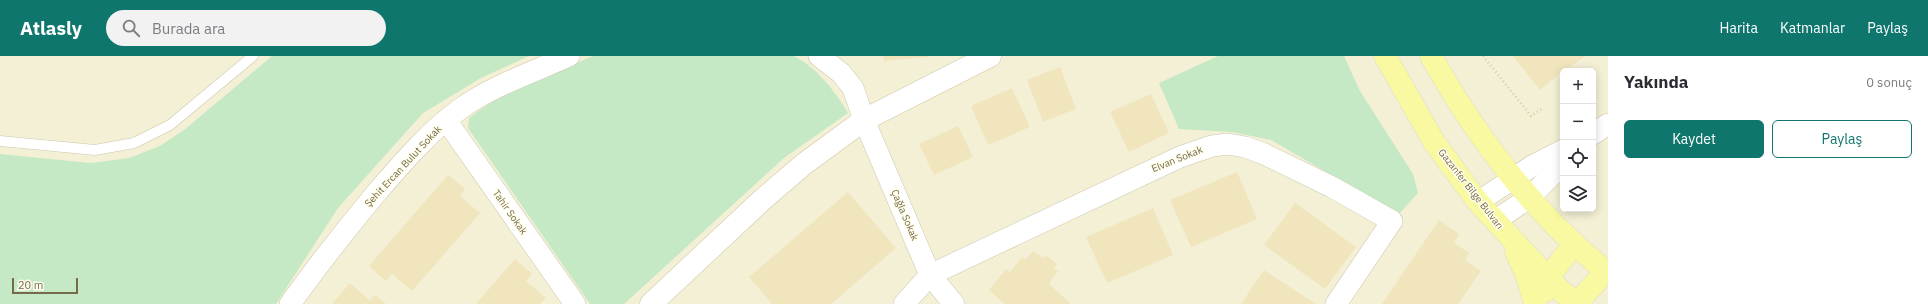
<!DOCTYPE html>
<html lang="tr">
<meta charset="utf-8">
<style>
body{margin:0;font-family:"IBM Plex Sans",sans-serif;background:#f2f2f3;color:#2b2b33}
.controls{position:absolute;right:12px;top:12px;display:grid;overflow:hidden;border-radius:6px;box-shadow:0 2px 10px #0003}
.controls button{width:36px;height:36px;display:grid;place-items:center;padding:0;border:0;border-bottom:1px solid #e1e1e2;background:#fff;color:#2b2b33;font:20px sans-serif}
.scale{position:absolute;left:12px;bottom:10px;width:66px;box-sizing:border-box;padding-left:4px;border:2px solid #756a4b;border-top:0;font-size:11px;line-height:14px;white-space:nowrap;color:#756a4b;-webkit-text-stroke:3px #fffeec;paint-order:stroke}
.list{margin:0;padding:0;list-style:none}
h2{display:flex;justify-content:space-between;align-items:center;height:52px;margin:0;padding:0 16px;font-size:17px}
h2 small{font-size:13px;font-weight:400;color:#7c7c81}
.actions{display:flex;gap:8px;padding:12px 16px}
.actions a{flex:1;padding:9px 0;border:1px solid #0f766e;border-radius:6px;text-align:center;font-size:14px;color:#0f766e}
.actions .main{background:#0f766e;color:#fff}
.icon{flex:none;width:22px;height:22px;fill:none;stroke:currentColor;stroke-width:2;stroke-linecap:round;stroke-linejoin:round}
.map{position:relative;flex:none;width:1608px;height:248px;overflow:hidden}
header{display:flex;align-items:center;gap:24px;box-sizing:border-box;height:56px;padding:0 20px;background:#0f766e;color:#fff}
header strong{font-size:19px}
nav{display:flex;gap:22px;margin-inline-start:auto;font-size:14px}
.search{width:280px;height:36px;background:#f2f2f3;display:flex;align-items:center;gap:10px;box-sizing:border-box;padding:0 14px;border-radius:22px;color:#7c7c81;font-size:15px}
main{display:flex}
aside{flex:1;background:#fff}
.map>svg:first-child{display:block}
.residential{fill:#f3f0d5;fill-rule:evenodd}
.green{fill:#c6e9c5}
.building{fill:#f1e5be}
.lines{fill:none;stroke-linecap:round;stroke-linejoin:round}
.lane-casing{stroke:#cdc7ad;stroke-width:11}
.street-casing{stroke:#cdc7ad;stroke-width:22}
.secondary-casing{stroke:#cec7a8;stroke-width:23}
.primary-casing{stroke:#dedbd4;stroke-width:23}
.path{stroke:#d6c9a1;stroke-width:2.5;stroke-dasharray:1 3;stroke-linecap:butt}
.lane{stroke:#fff;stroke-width:10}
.street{stroke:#fff;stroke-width:21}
.secondary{stroke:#fff;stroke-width:22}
.primary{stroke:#f8f9a0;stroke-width:22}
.labels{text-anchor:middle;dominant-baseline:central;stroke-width:3;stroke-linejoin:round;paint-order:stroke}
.street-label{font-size:10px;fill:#756a4b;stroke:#fffeec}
</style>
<header>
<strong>Atlasly</strong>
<div class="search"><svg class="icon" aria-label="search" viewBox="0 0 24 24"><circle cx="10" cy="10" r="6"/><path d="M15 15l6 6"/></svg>Burada ara</div>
<nav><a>Harita</a><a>Katmanlar</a><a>Paylaş</a></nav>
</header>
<main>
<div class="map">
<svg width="1608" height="248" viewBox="0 0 1608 248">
<rect width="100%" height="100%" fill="#fcfbe6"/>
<!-- residential -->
<path class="residential" d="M0,0H1608V248H0ZM1563,15H1593V153H1563Z"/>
<!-- green -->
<g class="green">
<polygon points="272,0 529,0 481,22 423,57 338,152 276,248 0,248 0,98 91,107 129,102 160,90 184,74"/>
<path d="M593,0H794C817,12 835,35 848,57L784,102L624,248H590L468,72L469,62C504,34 552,18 593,0Z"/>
<polygon points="1218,0 1344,0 1360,35 1413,118 1418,137 1399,158 1271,84 1232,76 1179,73 1159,27"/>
</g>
<!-- building -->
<g class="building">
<polygon points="883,0 928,0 928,1 884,5"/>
<polygon points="1513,0 1586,0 1563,15 1540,34"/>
<polygon points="1060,11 1076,53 1043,66 1027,24"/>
<polygon points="1012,32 1030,71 988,89 971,50"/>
<polygon points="1151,38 1169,77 1129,96 1110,56"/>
<polygon points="958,70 973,101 934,119 919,88"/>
<polygon points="1237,116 1257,163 1191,191 1170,144"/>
<polygon points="448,119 465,133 460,140 480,157 412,235 392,218 386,225 369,210"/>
<polygon points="848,136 896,192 831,248 772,248 749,221"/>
<polygon points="1295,147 1356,191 1325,233 1264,189"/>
<polygon points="1153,152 1173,199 1107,227 1086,181"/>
<polygon points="1439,164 1459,178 1454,187 1469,197 1465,204 1481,215 1458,248 1382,248"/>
<polygon points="1033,195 1043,202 1046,199 1057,208 1054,212 1058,215 1049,228 1071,248 1005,248 989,234 1006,213 1010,216 1022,201 1025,204"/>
<polygon points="515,203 532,218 526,225 546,242 540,248 476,248"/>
<polygon points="1264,214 1316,248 1241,248"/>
<polygon points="350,227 370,245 375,239 386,248 332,248"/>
</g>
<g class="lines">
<!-- lane casing -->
<g class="lane-casing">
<polyline id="lane" points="0,85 95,94 134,87 170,69 253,0"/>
</g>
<!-- street casing -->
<g class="street-casing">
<g id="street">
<polyline points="819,0 841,17 853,32 864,64 930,219 954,248"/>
<polyline points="446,64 575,248"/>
<polyline points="1593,78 1608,68"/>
<polyline points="1478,146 1532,110 1563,94"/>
<polyline points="1496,164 1529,142 1563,108"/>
<path d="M290,248C318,209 347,172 378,135C403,106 429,76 460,53C492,30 533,16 569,0"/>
<polyline points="904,248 930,219 1180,101 1212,90 1228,88 1245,91 1262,97 1332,131 1392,165 1336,248"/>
</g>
</g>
<!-- secondary casing -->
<g class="secondary-casing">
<polyline id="secondary" points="651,248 762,144 804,108 864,64 990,0"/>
</g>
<!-- primary casing -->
<g class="primary-casing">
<g id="primary">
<polyline points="1385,0 1434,86 1478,146 1548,222 1562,236 1579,248"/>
<path d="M1431,0C1477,82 1534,158 1608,217"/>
<polyline points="1516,196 1526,218 1535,248"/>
<polyline points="1545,235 1548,222 1574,188"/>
<polyline points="1576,248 1606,215"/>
</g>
</g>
<!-- path -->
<polyline class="path" points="1483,0 1531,60 1543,52"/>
<!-- lane -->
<use href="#lane" class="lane"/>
<!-- street -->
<use href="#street" class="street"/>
<!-- secondary -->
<use href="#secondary" class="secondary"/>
<!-- primary -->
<use href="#primary" class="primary"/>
</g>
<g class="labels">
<!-- street labels -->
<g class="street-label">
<text transform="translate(1177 103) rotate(-22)">Elvan Sokak</text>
<text transform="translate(403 110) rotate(-47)">Şehit Ercan Bulut Sokak</text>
<text transform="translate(1471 133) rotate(52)">Gazanfer Bilge Bulvarı</text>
<text transform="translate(510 156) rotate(55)">Tahir Sokak</text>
<text transform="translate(905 159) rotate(67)">Çağla Sokak</text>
</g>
</g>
</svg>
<div class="controls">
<button>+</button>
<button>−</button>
<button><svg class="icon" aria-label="locate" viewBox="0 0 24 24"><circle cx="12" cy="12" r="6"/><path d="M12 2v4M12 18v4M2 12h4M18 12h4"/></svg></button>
<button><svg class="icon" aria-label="layers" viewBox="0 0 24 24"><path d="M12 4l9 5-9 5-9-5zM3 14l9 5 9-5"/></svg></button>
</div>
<div class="scale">20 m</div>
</div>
<aside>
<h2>Yakında<small>0 sonuç</small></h2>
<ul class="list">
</ul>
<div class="actions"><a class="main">Kaydet</a><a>Paylaş</a></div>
</aside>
</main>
